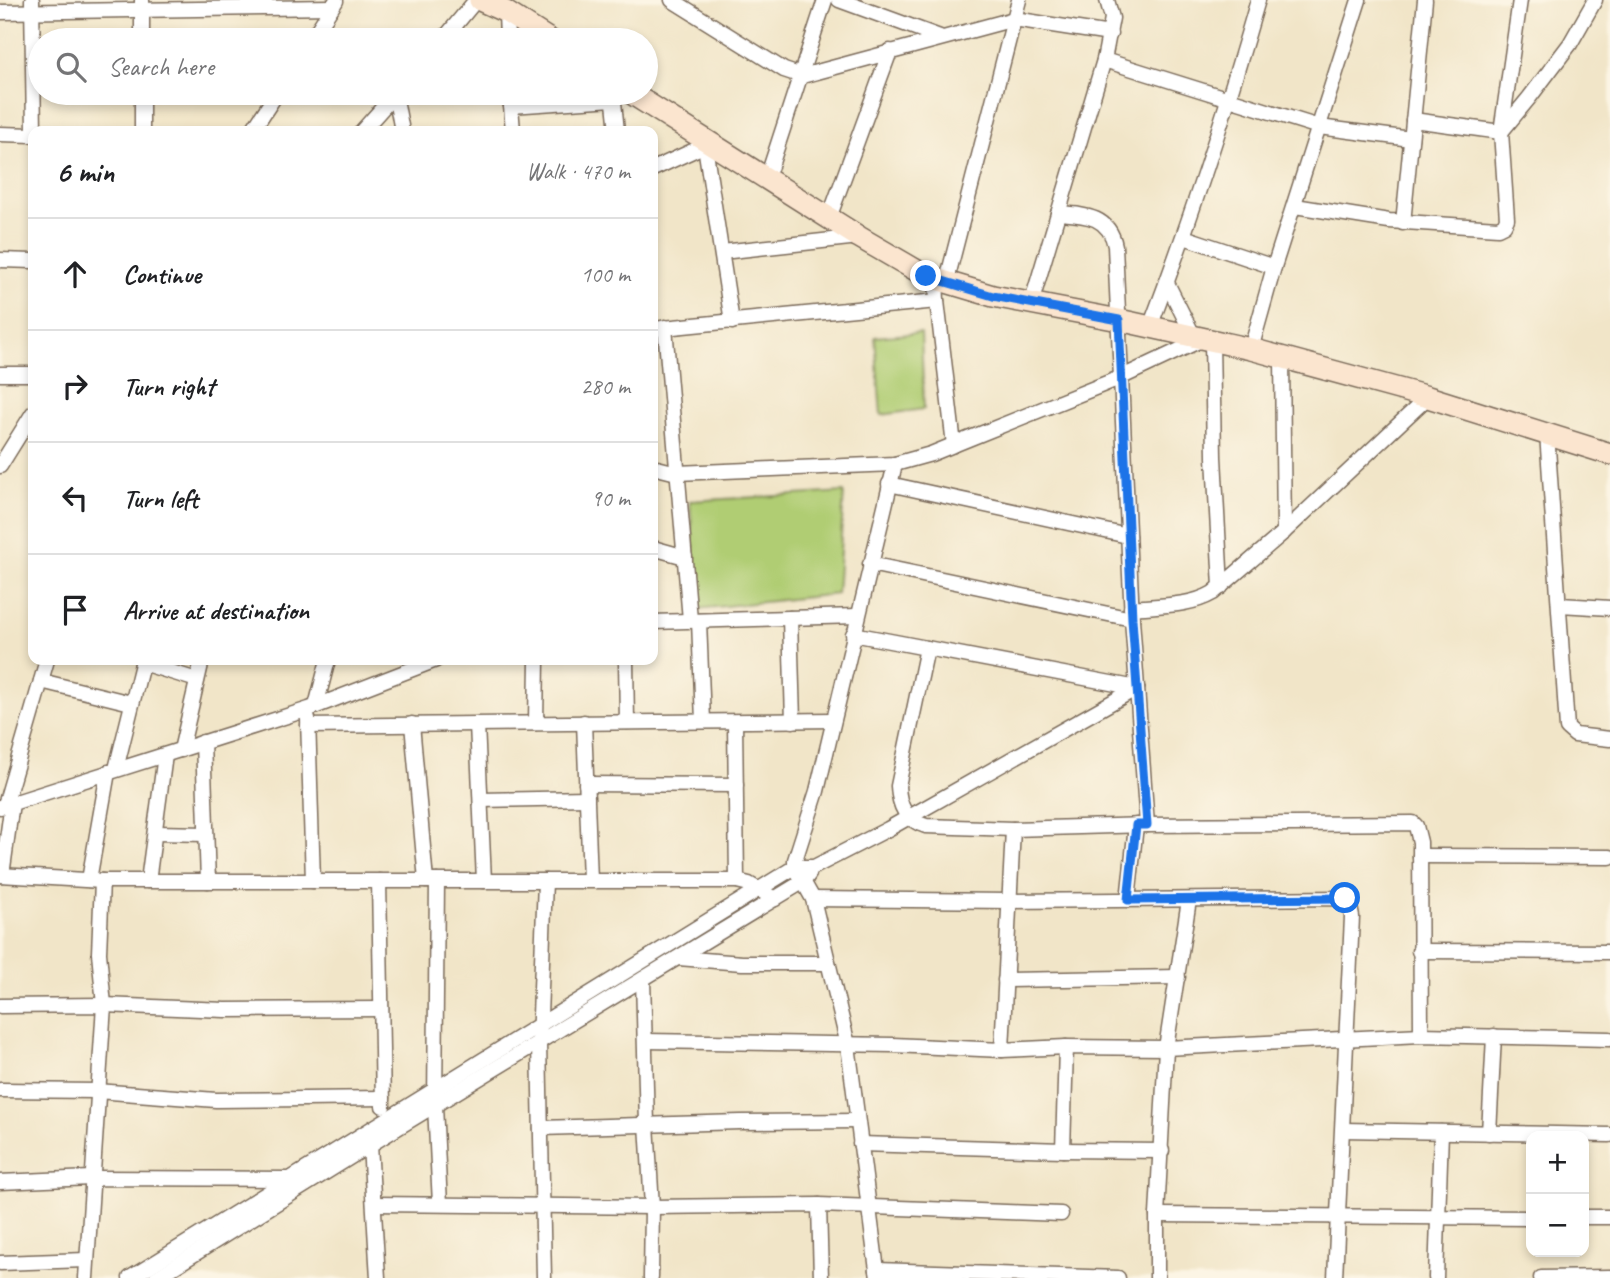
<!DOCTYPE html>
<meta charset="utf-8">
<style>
body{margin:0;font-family:Caveat,sans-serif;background:#f6f6f6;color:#202124}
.controls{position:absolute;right:21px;bottom:21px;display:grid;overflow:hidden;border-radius:14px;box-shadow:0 4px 10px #0003}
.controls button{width:63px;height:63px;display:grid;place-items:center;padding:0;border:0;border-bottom:2px solid #e0e0e0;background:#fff;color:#202124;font:35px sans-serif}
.stop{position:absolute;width:21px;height:21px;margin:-16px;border:5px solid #1a73e8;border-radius:50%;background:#fff}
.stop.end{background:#1a73e8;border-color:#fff;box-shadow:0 2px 7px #0008}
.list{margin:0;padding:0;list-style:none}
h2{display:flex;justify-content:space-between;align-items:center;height:91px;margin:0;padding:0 28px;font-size:30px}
h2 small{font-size:23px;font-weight:400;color:#757577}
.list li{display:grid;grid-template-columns:46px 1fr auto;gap:21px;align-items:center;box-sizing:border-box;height:112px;padding:0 28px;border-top:2px solid #e0e0e0}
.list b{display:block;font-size:26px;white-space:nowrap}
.list em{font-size:23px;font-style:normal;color:#757577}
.icon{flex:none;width:38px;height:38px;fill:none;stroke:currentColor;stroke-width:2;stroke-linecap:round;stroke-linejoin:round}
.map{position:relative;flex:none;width:1610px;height:1278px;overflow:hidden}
.search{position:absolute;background:#fff;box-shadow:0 4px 10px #0003;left:28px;top:28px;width:630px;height:77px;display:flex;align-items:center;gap:18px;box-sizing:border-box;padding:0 24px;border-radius:38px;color:#757577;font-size:26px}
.panel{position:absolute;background:#fff;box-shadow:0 4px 10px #0003;left:28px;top:126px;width:630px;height:539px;border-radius:14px}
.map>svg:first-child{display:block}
.park{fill:#b0cd73;stroke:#767c48;stroke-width:2}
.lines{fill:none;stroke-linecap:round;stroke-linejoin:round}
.street-casing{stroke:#7b6b5a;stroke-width:17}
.secondary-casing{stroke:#7b6b5a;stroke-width:24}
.street{stroke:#fff;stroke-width:14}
.secondary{stroke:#fbe5cf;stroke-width:21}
.route{stroke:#1a73e8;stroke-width:9}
</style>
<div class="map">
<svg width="1610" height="1278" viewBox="0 0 1610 1278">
<rect width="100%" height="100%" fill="#fcf5e5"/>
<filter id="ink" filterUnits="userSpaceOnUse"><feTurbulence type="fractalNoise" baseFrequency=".0143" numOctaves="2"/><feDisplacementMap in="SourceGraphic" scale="14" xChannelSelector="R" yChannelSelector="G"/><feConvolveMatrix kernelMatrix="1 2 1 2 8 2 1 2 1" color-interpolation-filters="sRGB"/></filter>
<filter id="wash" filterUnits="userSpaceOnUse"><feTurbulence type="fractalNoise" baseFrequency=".00686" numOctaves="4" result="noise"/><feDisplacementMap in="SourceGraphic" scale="28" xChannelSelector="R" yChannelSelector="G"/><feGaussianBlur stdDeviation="1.57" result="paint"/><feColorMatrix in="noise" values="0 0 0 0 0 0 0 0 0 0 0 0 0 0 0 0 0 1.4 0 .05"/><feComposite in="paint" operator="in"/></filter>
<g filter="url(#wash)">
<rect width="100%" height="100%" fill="#f1e5c8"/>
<!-- park -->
<g class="park">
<polygon points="921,333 924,409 881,415 875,337"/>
<polygon points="844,492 837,594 698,609 690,501"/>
</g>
</g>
<g filter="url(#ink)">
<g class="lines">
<!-- street casing -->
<g class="street-casing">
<g id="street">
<polyline points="32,0 34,131"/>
<polyline points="672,0 784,70 802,76 1014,19 1110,34"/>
<polyline points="839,0 940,37"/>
<polyline points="0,12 332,7"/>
<polyline points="506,12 507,40"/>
<polyline points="142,40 142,0"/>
<polyline points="311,40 336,1"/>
<polyline points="443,40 476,0"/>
<polyline points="1104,60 1319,127 1411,139"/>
<polyline points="142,93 142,131"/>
<polyline points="510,93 513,131"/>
<polyline points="613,93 617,131"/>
<polyline points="395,94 402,131"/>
<polyline points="511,106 613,99"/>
<polyline points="1413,120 1501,132 1529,98 1570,44 1595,0"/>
<polyline points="252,131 277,93"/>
<polyline points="362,131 396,93"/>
<polyline points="0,134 33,135"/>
<polyline points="705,146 732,322"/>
<polyline points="653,169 710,143"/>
<polyline points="767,178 825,0"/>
<polyline points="1295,206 1389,221 1498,228 1504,225 1507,219 1501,132 1520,0"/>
<path d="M1058,213C1084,215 1109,215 1115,246L1132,619L1147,825"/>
<polyline points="829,218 890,51"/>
<polyline points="1403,223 1425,0"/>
<polyline points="1184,237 1274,267"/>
<polyline points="722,252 859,237"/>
<polyline points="0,260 33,261"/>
<polyline points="947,280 1019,0"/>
<polyline points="1167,283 1194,337"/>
<polyline points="937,301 954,445"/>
<polyline points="1031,304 1104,60 1112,18 1107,0"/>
<polyline points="665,327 690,620"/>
<path d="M1150,327C1191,219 1226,111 1258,0"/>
<polyline points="653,329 937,301 936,278"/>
<polyline points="1212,341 1214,457 1221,587"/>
<polyline points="1251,349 1274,267 1359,0"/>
<polyline points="1282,358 1284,532"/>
<polyline points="0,374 33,374"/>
<polyline points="1547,433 1567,728 1575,735 1610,739"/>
<polyline points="0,466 33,413"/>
<polyline points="653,467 677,473 895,464 931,454 973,437 1122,377 1203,339"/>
<polyline points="889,484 1128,536"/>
<polyline points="653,548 685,557"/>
<polyline points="870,564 1132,619"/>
<polyline points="1560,605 1610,608"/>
<path d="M1131,608C1158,605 1189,607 1213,593L1284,532L1428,397"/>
<polyline points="790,618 793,721"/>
<polyline points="699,621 703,721"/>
<polyline points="653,622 857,616"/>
<polyline points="853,634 1137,688"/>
<path d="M927,648L898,786C899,806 905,820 926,826L1013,829L1147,825L1413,823L1416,826L1420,842L1421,1035"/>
<polyline points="626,660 627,722"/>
<polyline points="142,663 197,680"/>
<polyline points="41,681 131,703"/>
<polyline points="316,706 328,660"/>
<polyline points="308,718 313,881"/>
<polyline points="584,722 590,880"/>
<polyline points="735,722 737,881"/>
<polyline points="536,723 537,660"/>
<polyline points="412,724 426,881"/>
<polyline points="477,724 484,881"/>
<polyline points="308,726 833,720"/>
<polyline points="203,742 208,881"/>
<polyline points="181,750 202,660"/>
<polyline points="116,769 143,660"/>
<polyline points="586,784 736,785"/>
<polyline points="481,800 587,798"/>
<polyline points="5,805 47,660"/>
<polyline points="0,807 309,709 436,660"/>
<polyline points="155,833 206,834"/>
<polyline points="1420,856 1610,857"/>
<polyline points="0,875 102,881 737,881 749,884 775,899"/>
<polyline points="2,875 12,803"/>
<polyline points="89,880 108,772"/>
<polyline points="148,881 165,755"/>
<polyline points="379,881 383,1106"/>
<polyline points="437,881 435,1106 440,1204"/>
<polyline points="813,899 1009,901 1345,898 1349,902 1352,917 1335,1278"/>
<polyline points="1128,900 1136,825"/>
<polyline points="1419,951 1610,952"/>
<polyline points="678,958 742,963 828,963"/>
<polyline points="643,979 647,1124 652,1207 651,1278"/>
<polyline points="1005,980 1178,977"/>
<polyline points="0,1006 104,1005 225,1010 381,1009"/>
<polyline points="646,1041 893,1045 1002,1050 1066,1047 1166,1048 1421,1035 1610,1039"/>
<polyline points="1002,1050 1013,829"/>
<polyline points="0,1090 97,1091 216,1100 383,1098"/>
<polyline points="541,1128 740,1122 857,1121"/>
<polyline points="1343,1130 1610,1135"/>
<polyline points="1489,1133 1494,1036"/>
<polyline points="860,1144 1063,1150 1162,1151"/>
<polyline points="370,1145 378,1278"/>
<polyline points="1063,1150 1066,1047"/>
<polyline points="0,1182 91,1178 289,1179"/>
<polyline points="374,1204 652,1207 819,1205 1061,1214"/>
<polyline points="819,1205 821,1278"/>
<polyline points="1157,1215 1531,1218"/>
<polyline points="1584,1217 1610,1217"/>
<polyline points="0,1263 86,1260"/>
<polyline points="877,1270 1118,1278"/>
<polyline points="86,1278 104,1005 99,953 102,881"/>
<polyline points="130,1278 795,867 814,867 888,829 1137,688"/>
<polyline points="156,1278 389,1133 804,881 809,874"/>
<polyline points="544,1278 539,1043 545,881"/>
<polyline points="878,1278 848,1045 813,899 795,867 795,860 817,791 895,464"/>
<polyline points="1157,1278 1157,1215 1166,1048 1189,900"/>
<polyline points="1436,1278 1441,1132"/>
<polyline points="1541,1278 1610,1277"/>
</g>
</g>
<!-- secondary casing -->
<g class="secondary-casing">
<g id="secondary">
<polyline points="480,0 506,12 550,40"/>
<polyline points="631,93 859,237 926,276 993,296 1119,320 1251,349 1428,397 1610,454"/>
</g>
</g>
<!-- street -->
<use href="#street" class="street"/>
<!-- secondary -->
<use href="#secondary" class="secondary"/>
</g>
</g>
<g class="lines" filter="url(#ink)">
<!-- route -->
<polyline class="route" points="926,276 993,296 1119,320 1132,619 1147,825 1136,825 1128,900 1345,898"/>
</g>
</svg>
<div class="controls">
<button>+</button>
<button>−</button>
</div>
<div class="stop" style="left:1345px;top:898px"></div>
<div class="stop end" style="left:926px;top:276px"></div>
<div class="search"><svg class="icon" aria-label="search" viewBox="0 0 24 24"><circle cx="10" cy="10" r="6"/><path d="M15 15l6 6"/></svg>Search here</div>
<section class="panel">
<h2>6 min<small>Walk · 470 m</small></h2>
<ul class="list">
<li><svg class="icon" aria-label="ahead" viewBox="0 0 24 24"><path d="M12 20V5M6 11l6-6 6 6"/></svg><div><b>Continue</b></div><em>100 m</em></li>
<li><svg class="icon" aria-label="right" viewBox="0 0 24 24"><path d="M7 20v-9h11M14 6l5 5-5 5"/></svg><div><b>Turn right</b></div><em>280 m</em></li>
<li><svg class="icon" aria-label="left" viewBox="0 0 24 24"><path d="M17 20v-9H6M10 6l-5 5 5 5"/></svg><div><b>Turn left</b></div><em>90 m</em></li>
<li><svg class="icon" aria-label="arrive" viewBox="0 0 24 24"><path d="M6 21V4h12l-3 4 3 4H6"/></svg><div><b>Arrive at destination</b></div></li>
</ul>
</section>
</div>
